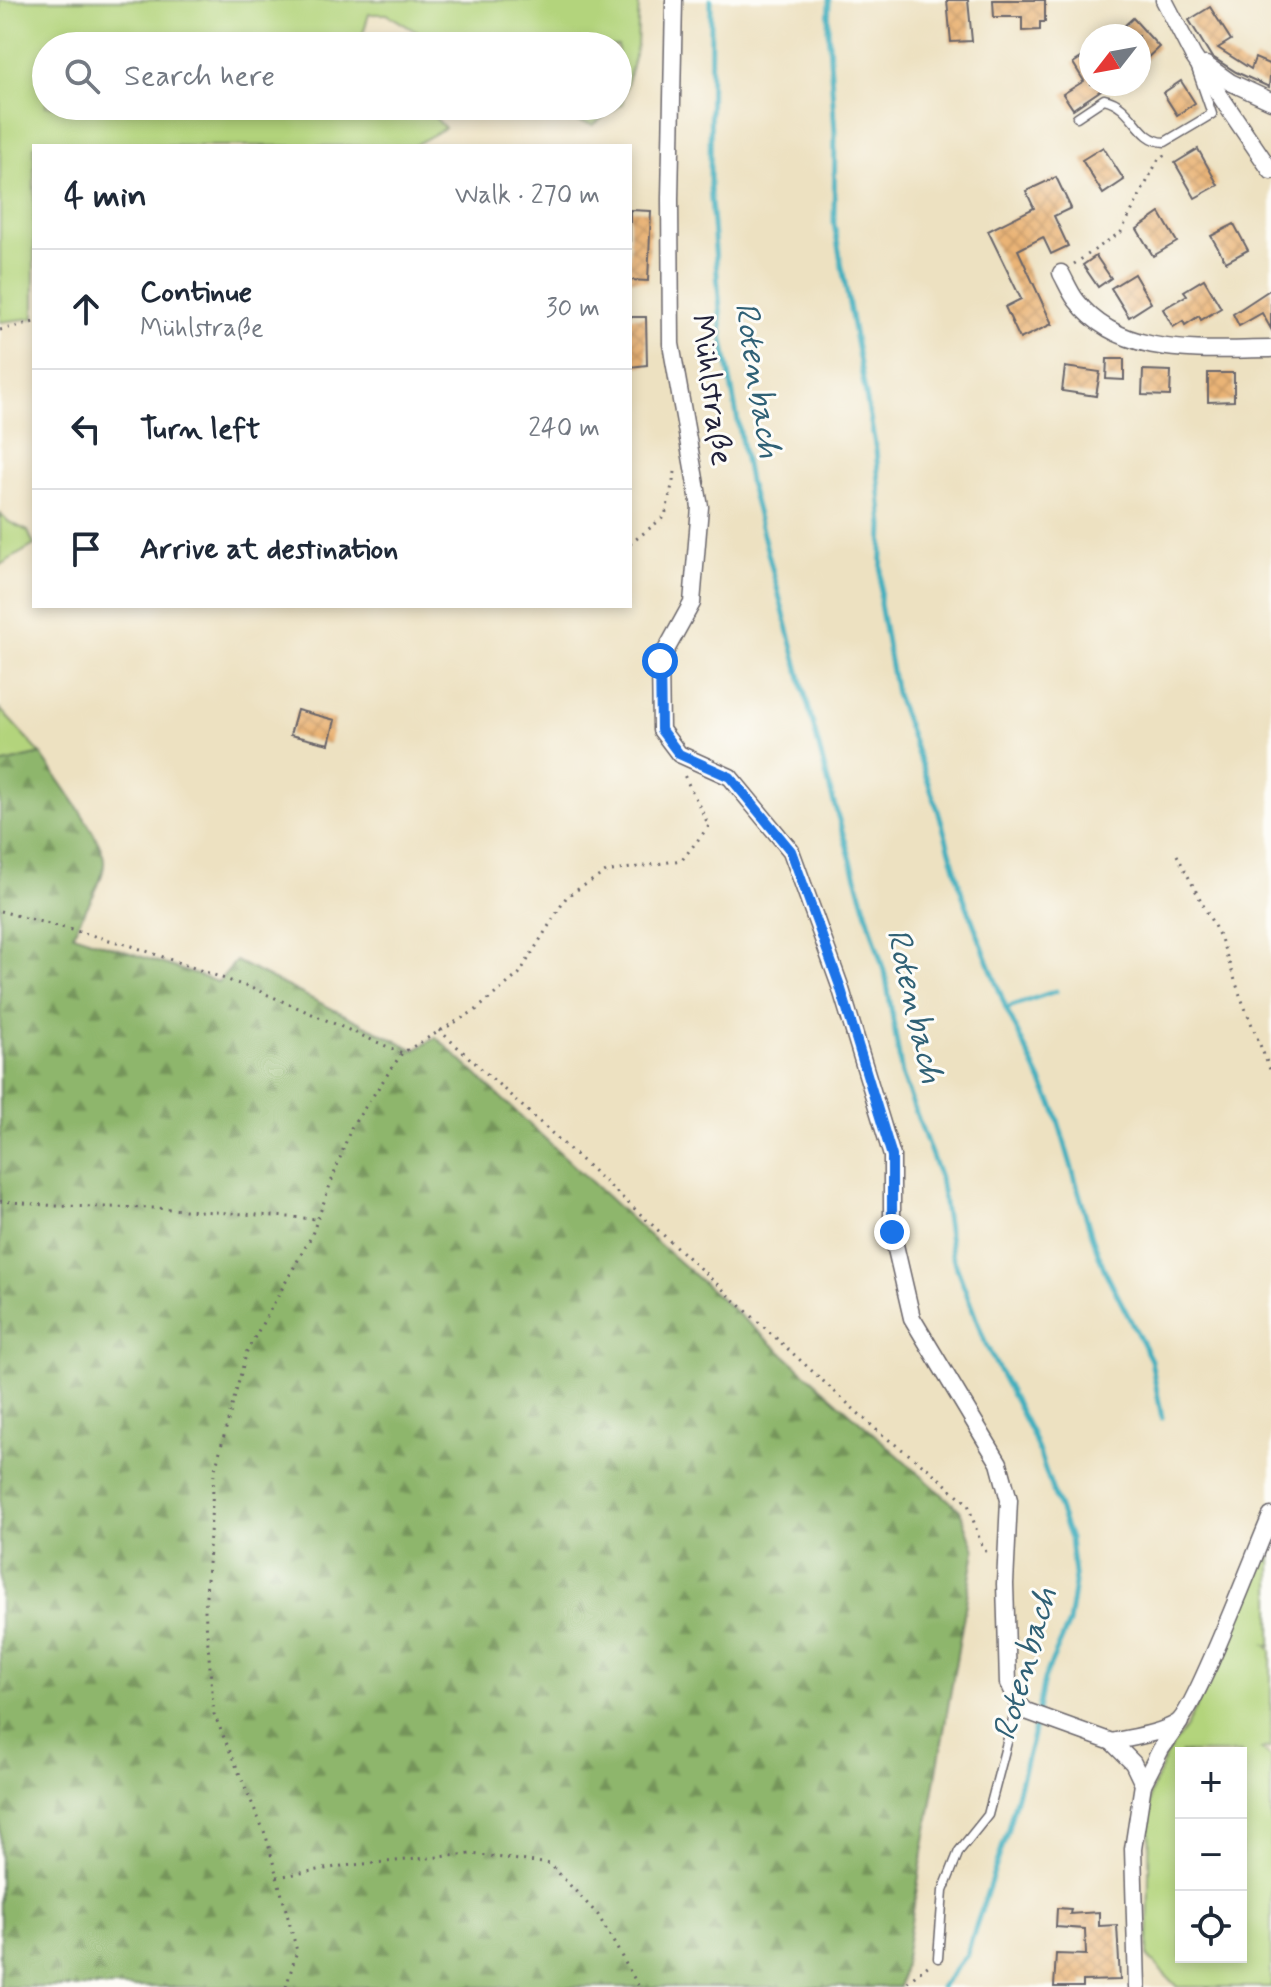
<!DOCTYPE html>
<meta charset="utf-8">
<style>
body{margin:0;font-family:Mynerve,sans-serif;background:#f6f6f7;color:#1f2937}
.controls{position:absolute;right:24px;bottom:24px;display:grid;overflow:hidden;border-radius:0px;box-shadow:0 4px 12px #0003}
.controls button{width:72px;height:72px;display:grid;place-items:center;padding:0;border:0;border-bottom:2px solid #e0e1e3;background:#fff;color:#1f2937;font:40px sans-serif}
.compass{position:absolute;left:1079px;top:24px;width:72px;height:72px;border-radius:50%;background:#fff;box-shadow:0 4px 12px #0003;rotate:239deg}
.stop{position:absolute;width:24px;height:24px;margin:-18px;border:6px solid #1a73e8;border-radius:50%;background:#fff}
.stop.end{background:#1a73e8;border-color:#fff;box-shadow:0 2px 8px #0008}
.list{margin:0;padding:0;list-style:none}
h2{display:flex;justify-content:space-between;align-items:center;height:104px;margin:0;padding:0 32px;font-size:34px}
h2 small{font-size:26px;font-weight:400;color:#747a83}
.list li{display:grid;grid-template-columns:52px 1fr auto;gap:24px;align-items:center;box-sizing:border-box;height:120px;padding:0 32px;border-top:2px solid #e0e1e3}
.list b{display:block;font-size:30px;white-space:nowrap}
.list p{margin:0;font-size:26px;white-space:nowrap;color:#747a83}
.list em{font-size:26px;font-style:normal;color:#747a83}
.icon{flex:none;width:44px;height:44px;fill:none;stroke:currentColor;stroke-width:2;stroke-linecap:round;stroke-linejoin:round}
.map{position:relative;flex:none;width:1271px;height:1987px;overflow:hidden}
.search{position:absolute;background:#fff;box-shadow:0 4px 12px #0003;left:32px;top:32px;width:600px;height:88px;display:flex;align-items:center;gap:20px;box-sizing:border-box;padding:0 28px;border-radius:44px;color:#747a83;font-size:30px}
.panel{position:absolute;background:#fff;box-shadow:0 4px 12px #0003;left:32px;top:144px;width:600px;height:464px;border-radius:0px}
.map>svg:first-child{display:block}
.grass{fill:#b3d47c;stroke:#6a7b5c;stroke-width:2;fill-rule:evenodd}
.forest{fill:url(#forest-firs);stroke:#586c54;stroke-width:2}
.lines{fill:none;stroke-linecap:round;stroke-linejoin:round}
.stream{stroke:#41afbe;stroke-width:5}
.building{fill:url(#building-cross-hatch)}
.lane-casing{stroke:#69656a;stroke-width:11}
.street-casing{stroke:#69656a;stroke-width:19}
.path{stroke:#69656a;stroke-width:3;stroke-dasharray:2 6;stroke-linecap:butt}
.lane{stroke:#fff;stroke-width:8}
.street{stroke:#fff;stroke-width:16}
.route{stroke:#1a73e8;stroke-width:10}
.labels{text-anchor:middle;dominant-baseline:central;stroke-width:6;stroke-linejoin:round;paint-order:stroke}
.street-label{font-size:32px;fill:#22223b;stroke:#fdfcf7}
.water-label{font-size:34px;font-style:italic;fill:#306176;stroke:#fdfcf7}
</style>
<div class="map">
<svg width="1271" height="1987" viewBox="0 0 1271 1987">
<defs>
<pattern id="forest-firs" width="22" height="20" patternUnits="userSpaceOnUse" patternTransform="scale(2)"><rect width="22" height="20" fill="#8eb66c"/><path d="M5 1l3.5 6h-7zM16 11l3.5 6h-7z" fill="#74945a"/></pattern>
<pattern id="building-cross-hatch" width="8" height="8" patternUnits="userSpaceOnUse" patternTransform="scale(2)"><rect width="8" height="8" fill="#eab476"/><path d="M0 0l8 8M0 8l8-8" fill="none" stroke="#c89a67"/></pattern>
</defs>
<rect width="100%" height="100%" fill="#fdfcf7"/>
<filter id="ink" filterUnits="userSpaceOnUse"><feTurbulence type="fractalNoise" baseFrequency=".0125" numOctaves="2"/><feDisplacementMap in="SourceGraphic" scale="16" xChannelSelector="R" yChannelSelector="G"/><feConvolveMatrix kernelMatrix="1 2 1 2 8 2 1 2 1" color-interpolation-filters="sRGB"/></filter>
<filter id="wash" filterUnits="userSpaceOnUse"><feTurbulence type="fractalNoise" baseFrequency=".006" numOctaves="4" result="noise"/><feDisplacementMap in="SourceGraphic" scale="32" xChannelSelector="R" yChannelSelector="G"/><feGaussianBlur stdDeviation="1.8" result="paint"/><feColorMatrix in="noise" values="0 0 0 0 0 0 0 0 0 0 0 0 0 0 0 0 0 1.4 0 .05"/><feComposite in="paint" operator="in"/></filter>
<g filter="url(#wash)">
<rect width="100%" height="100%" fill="#ede1c1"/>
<!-- grass -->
<g class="grass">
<polygon points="0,0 639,0 637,46 622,104 593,125 541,112 533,106 618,106 618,46 440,46 387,14 369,14 361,40 366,46 46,46 46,106 424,106 445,128 413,146 34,146 34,318 0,322"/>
<polygon points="0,513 9,522 28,531 34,545 0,565"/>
<polygon points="0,709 41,754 0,764"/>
<path d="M1271,1529V1646L1266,1645L1271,1650V1748L1261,1749L1271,1757V1987H1177L1148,1957L1150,1795L1166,1755L1186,1727L1213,1672ZM1181,1753H1241V1957H1181Z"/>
</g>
<!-- forest -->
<path class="forest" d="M41,754C56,777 102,837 104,860C106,880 81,915 73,934L218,982L236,961L415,1050L436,1037L643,1230L960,1510L975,1550L900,1987H0V764Z"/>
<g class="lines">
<!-- stream -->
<g class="stream">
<polyline points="711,0 710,188 722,335 749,481 831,793 886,978 902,1075 940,1178 952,1255 986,1345 1033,1436 1070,1539 1075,1583 1069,1623 1044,1679 1033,1735 1006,1836 966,1956 941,1987"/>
<polyline points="829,0 828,29 835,132 834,224 876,450 883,526 880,604 896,694 938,810 963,896 1006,1008 1055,1110 1092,1237 1105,1271 1151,1360 1162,1418"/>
<polyline points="1006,1008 1056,991"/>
</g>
</g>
<g id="blocks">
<!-- building -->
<g class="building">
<polygon points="947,0 968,0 972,41 951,42"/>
<polygon points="993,0 1045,0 1045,22 1040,22 1040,30 1022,31 1022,17 994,17"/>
<polygon points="1210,7 1231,40 1218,48 1251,69 1255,58 1271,65 1269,87 1236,72 1211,56 1189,20"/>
<polygon points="1133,18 1159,47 1145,60 1139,53 1139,36 1113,36"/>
<polygon points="1091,52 1091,84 1110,84 1073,109 1063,94 1084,81 1073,63"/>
<polygon points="1181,81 1195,103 1177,115 1163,93"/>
<polygon points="1103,147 1124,180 1103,194 1082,160"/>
<polygon points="1198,149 1218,185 1195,198 1175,163"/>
<polygon points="1056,177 1071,208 1054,216 1068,246 1051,254 1043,237 1018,250 1052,324 1020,339 1005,307 1021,299 988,231 1034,208 1026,191"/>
<polygon points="630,210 651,211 648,281 630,280"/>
<polygon points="1160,213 1177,242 1153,256 1137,229"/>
<polygon points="1234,224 1248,250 1226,262 1211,236"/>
<polygon points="1096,256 1111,278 1098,287 1083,265"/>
<polygon points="1134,274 1151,303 1129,317 1111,288"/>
<polygon points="1204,279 1221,308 1201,320 1199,316 1185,325 1183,321 1173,327 1163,309 1187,295 1184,291"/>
<polygon points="1271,289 1271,329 1262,313 1239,326 1233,314"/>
<polygon points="630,317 646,317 647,365 630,367"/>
<polygon points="1107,359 1124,359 1124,380 1106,379"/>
<polygon points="1065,367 1100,372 1096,396 1062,391"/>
<polygon points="1143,370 1171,371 1170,396 1142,395"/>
<polygon points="1208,373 1234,373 1234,401 1208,402"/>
<polygon points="297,710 335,720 329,744 290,735"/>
<polygon points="1057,1908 1071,1909 1070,1914 1099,1912 1099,1926 1117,1925 1120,1980 1083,1981 1083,1987 1054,1987 1056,1954 1086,1955 1085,1929 1056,1927"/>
</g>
</g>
</g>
<g filter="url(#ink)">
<use href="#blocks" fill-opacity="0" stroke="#69656a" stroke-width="2"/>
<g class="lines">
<!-- lane casing -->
<g class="lane-casing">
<g id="lane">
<path d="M1077,117L1104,99C1134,105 1137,141 1165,142L1212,114L1196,68"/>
<polyline points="938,1958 943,1891 959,1851 988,1815 1017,1704"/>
</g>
</g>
<!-- street casing -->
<g class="street-casing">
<g id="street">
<polyline points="674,0 670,199 671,344 700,507 692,603 660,661 661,730 679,754 730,777 791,851 840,986 892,1156 892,1232 912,1318 999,1463 1009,1500 1005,1584 1008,1683 1017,1702 1026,1711 1112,1742 1133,1763 1143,1784 1133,1849 1137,1987"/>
<polyline points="1164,0 1193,56 1271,171"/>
<polyline points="1206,65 1230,82 1271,101"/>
<path d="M1061,273C1066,282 1070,292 1076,300C1121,360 1205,349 1271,349"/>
<path d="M1112,1742C1133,1737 1159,1734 1177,1723C1195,1712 1257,1547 1271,1516"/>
<polyline points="1143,1784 1161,1749 1180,1722"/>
</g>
</g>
<!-- path -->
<g class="path">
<polyline points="1074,264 1121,232 1159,158 1166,155"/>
<polyline points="0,330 34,322"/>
<polyline points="630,544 665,516 676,468"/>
<polyline points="1177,855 1221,939 1241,998 1271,1072"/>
<polyline points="0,911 132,946 259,991 402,1053"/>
<polyline points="439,1030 881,1434 926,1467 968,1504 980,1541 989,1557"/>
<polyline points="0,1201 57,1206 155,1208 318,1219"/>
<polyline points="277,1877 342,1866 471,1854 550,1864 598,1915 639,1987"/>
<polyline points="286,1987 297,1951 266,1836 214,1714 205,1610 214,1473 247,1351 311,1237 351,1128 402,1053 476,1010 519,974 567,896 606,872 682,860 709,826 683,773"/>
<polyline points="901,1987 929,1965"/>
</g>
<!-- lane -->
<use href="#lane" class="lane"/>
<!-- street -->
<use href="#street" class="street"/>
</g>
</g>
<g class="lines" filter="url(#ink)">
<!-- route -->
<polyline class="route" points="660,661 661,730 679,754 730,777 791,851 840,986 892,1156 892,1232"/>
</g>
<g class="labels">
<!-- street labels -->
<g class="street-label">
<text transform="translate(711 390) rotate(82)">Mühlstraße</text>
</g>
<!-- water labels -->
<g class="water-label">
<text transform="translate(757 380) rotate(81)">Rotenbach</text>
<text transform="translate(914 1006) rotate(77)">Rotenbach</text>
<text transform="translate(1026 1664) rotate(-74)">Rotenbach</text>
</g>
</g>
</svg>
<div class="controls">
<button>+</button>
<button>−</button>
<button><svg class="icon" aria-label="locate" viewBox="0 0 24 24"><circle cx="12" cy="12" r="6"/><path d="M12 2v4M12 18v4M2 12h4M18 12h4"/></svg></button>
</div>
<svg class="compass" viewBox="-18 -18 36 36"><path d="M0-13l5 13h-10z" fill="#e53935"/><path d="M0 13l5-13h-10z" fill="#747a83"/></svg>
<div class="stop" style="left:660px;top:661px"></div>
<div class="stop end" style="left:892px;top:1232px"></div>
<div class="search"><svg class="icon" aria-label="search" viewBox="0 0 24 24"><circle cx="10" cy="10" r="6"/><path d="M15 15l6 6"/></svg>Search here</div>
<section class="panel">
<h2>4 min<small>Walk · 270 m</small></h2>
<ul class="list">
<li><svg class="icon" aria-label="ahead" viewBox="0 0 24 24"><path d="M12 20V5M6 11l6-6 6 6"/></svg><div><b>Continue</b><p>Mühlstraße</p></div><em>30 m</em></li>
<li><svg class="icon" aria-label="left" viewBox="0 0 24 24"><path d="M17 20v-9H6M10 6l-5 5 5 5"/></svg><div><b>Turn left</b></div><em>240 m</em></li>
<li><svg class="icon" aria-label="arrive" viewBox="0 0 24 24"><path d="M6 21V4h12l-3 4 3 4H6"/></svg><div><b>Arrive at destination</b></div></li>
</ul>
</section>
</div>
